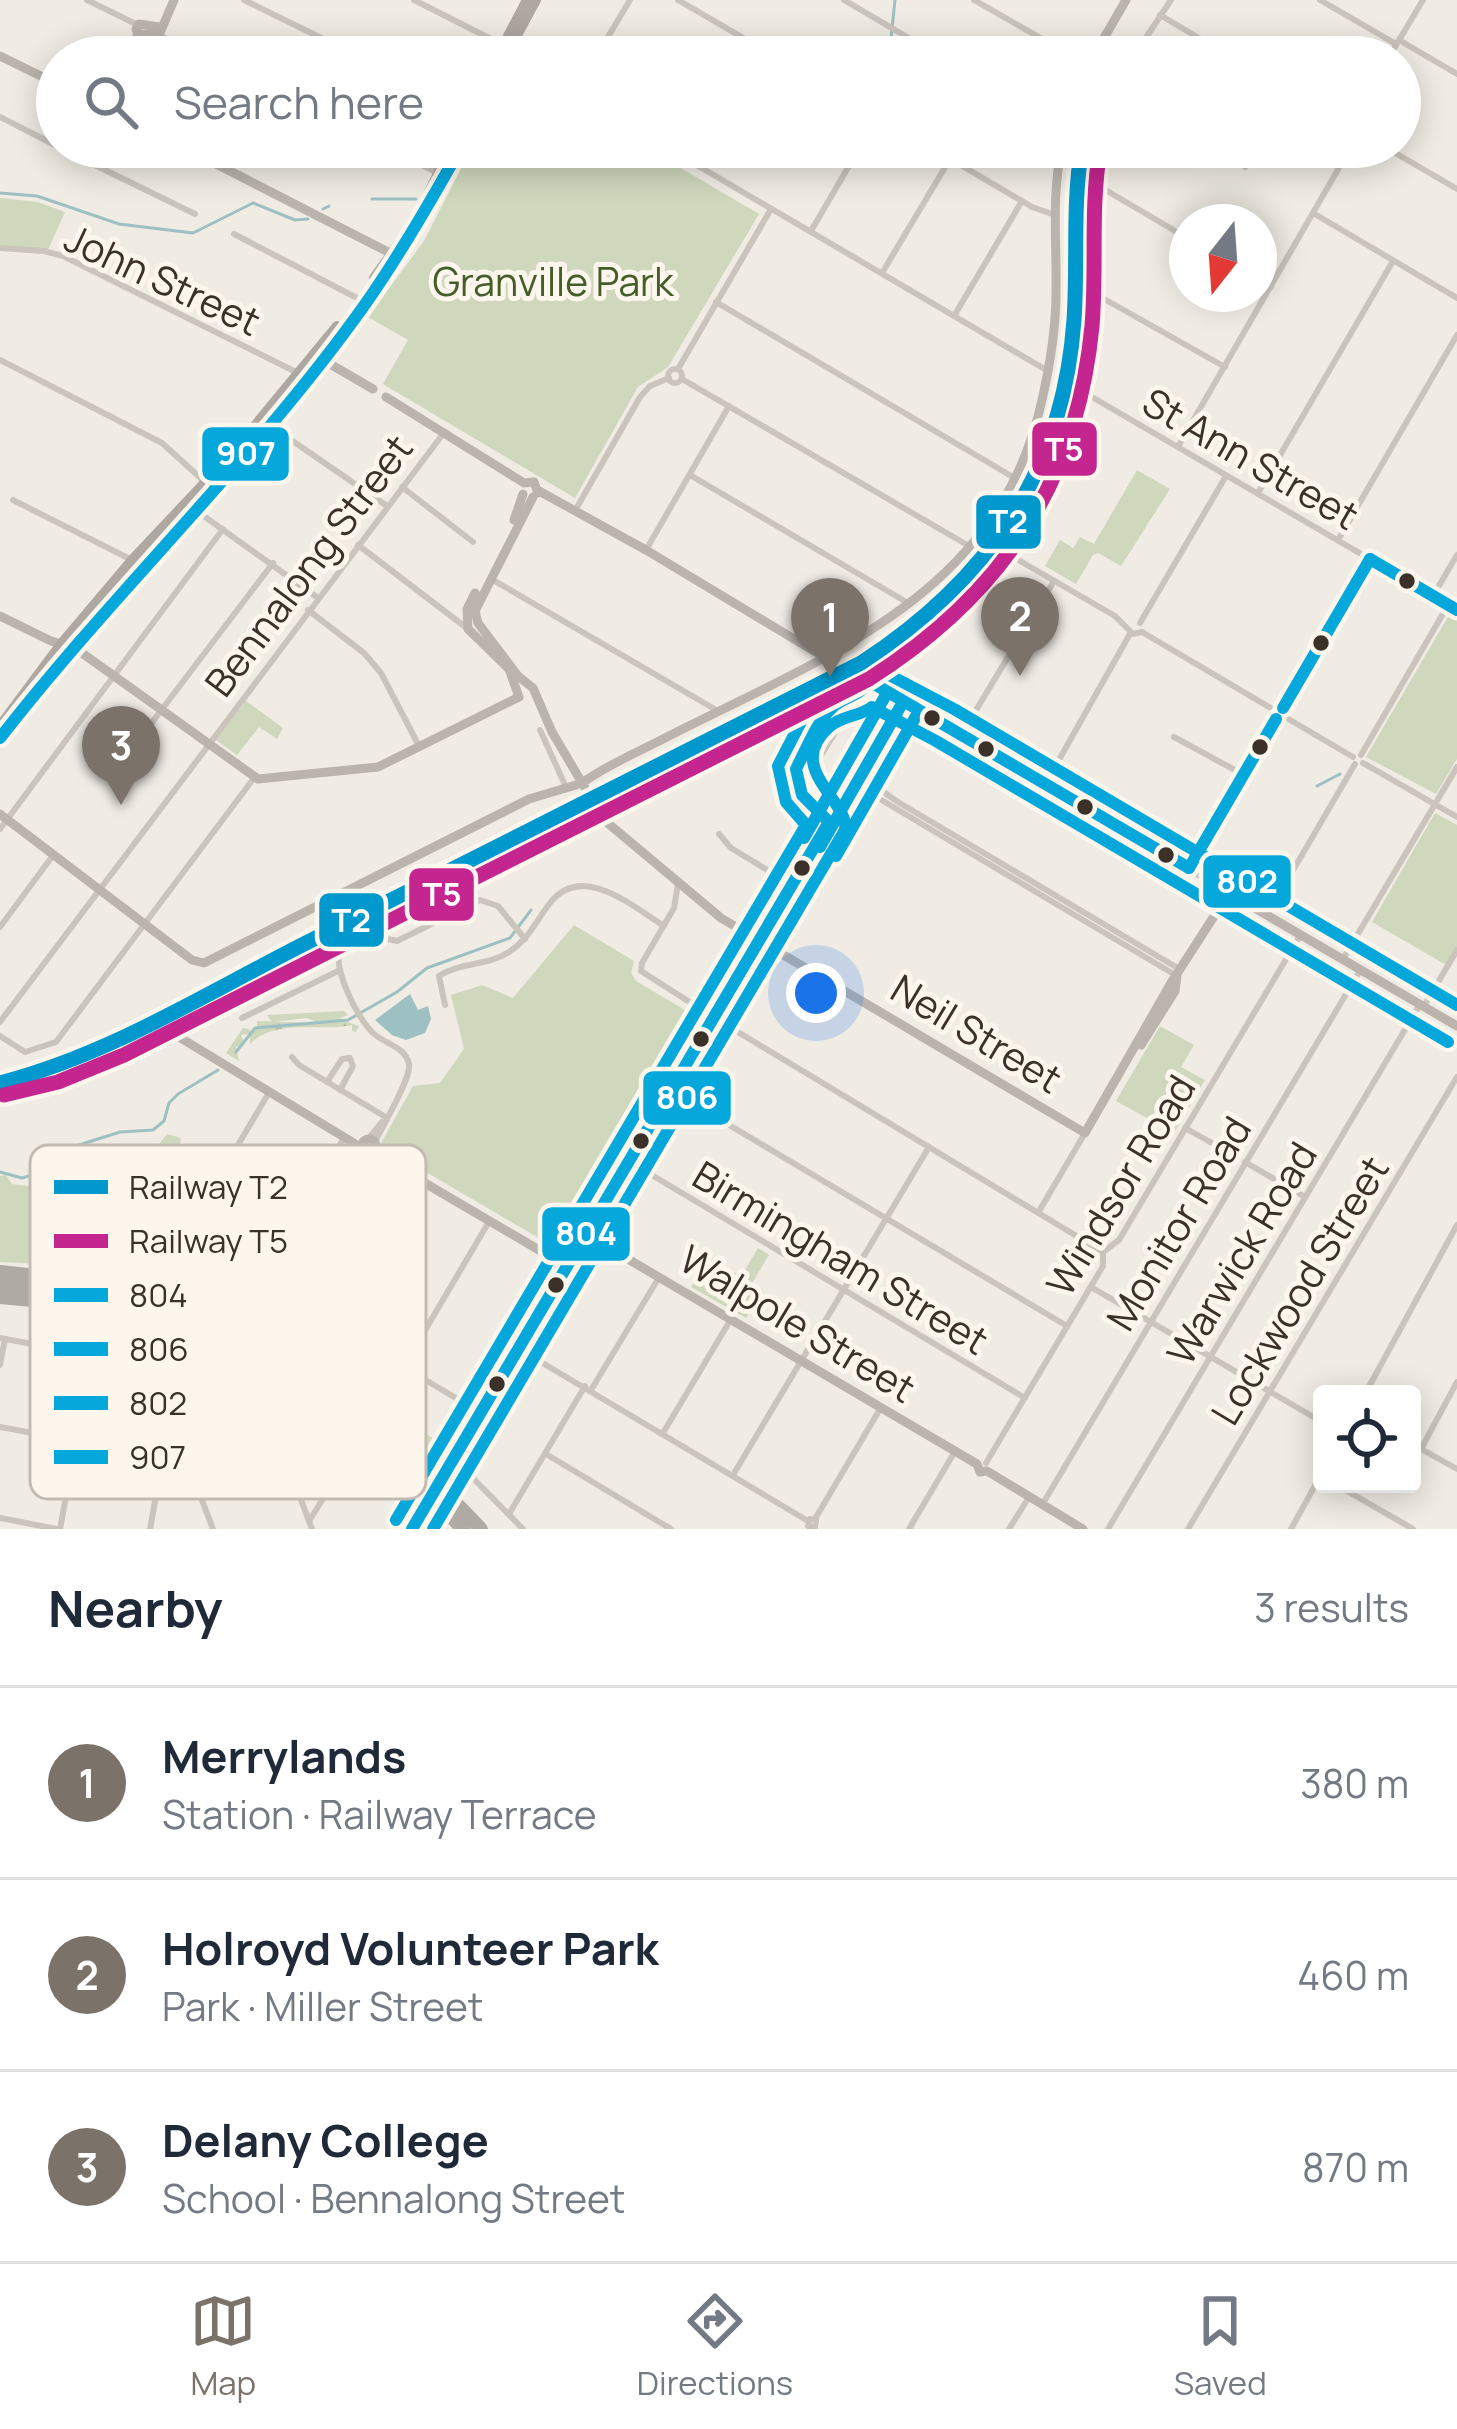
<!DOCTYPE html>
<meta charset="utf-8">
<style>
body{margin:0;font-family:Manrope,sans-serif;background:#f6f6f7;color:#1f2937}
.controls{position:absolute;right:36px;bottom:36px;display:grid;overflow:hidden;border-radius:12px;box-shadow:0 6px 30px #0003}
.controls button{width:108px;height:108px;display:grid;place-items:center;padding:0;border:0;border-bottom:3px solid #e0e1e3;background:#fff;color:#1f2937;font:60px sans-serif}
.compass{position:absolute;left:1169px;top:204px;width:108px;height:108px;border-radius:50%;background:#fff;box-shadow:0 6px 30px #0003;rotate:197deg}
.you{position:absolute;left:816px;top:993px;width:42px;height:42px;margin:-30px;border:9px solid #fff;border-radius:50%;background:#1a73e8;box-shadow:0 0 0 18px #1a73e833}
.badge{display:grid;place-items:center;width:78px;height:78px;border-radius:50%;background:#7b726a;color:#fff;font-size:39px;font-weight:700}
.pin{position:absolute;translate:-50% -99px;filter:drop-shadow(0 3px 6px #0008)}
.pin::after{content:'';position:absolute;top:63px;width:42px;height:36px;background:inherit;clip-path:polygon(0 0,100% 0,50% 100%)}
.list{margin:0;padding:0;list-style:none}
h2{display:flex;justify-content:space-between;align-items:center;height:156px;margin:0;padding:0 48px;font-size:51px}
h2 small{font-size:39px;font-weight:400;color:#747a83}
.list li{display:grid;grid-template-columns:78px 1fr auto;gap:36px;align-items:center;box-sizing:border-box;height:192px;padding:0 48px;border-top:3px solid #e0e1e3}
.list b{display:block;font-size:45px;white-space:nowrap}
.list p{margin:0;font-size:39px;white-space:nowrap;color:#747a83}
.list em{font-size:39px;font-style:normal;color:#747a83}
.icon{flex:none;width:66px;height:66px;fill:none;stroke:currentColor;stroke-width:2;stroke-linecap:round;stroke-linejoin:round}
.map{position:relative;flex:none;width:1457px;height:1529px;overflow:hidden}
.search{position:absolute;background:#fff;box-shadow:0 6px 30px #0003;left:36px;right:36px;top:36px;height:132px;display:flex;align-items:center;gap:30px;box-sizing:border-box;padding:0 42px;border-radius:66px;color:#747a83;font-size:45px}
.sheet{height:732px;background:#fff}
nav{display:flex;justify-content:space-around;align-items:center;box-sizing:border-box;height:168px;border-top:3px solid #e0e1e3;background:#fff;font-size:33px;color:#747a83}
nav a{display:grid;justify-items:center;gap:6px}
nav .on{color:#7b726a}
.map>svg:first-child{display:block}
.forest{fill:url(#forest-firs)}
.green{fill:#cfd7bd}
.water{fill:#9dc0c3}
.lines{fill:none;stroke-linecap:round;stroke-linejoin:round}
.stream{stroke:#9dc0c3;stroke-width:3}
.street{stroke:#cac4bc;stroke-width:6}
.secondary{stroke:#bab4ad;stroke-width:9}
.primary{stroke:#afa8a1;stroke-width:10}
.highway{stroke:#afaaa3;stroke-width:14}
.secondary-bridge{stroke:#bab4ad;stroke-width:9}
.bus-1-casing{stroke:#fcf6ec;stroke-width:21}
.bus-2-casing{stroke:#fcf6ec;stroke-width:21}
.bus-3-casing{stroke:#fcf6ec;stroke-width:21}
.bus-4-casing{stroke:#fcf6ec;stroke-width:21}
.bus-1{stroke:#06a8db;stroke-width:12}
.bus-2{stroke:#06a8db;stroke-width:12}
.bus-3{stroke:#06a8db;stroke-width:12}
.bus-4{stroke:#06a8db;stroke-width:12}
.rail-1-casing{stroke:#fcf6ec;stroke-width:24}
.rail-2-casing{stroke:#fcf6ec;stroke-width:24}
.rail-1{stroke:#0098cd;stroke-width:15}
.rail-2{stroke:#c4258f;stroke-width:15}
.bus-dot{fill:#3c3129;stroke:#fcf6ec;stroke-width:4.5}
.labels{text-anchor:middle;dominant-baseline:central;stroke-width:10;stroke-linejoin:round;paint-order:stroke}
.street-label{font-size:39px;fill:#3c3129;stroke:#fcf6ec}
.park-label{font-size:39px;fill:#455d2a;stroke:#fcf6ec}
.key{fill:#fcf6ec;stroke:#c2bbb2;stroke-width:3}
.key-label{font-size:33px;fill:#3c3129}
.line-badge{stroke:#fcf6ec;stroke-width:4.5}
.badge-label{font-size:33px;text-anchor:middle;font-weight:bold;fill:#fff}
</style>
<div class="map">
<svg width="1457" height="1529" viewBox="0 0 1457 1529">
<defs>
<pattern id="forest-firs" width="22" height="20" patternUnits="userSpaceOnUse" patternTransform="scale(3)"><rect width="22" height="20" fill="#cfd7bd"/><path d="M5 1l3.5 6h-7zM16 11l3.5 6h-7z" fill="#b3b9a2"/></pattern>
</defs>
<rect width="100%" height="100%" fill="#f0ece4"/>
<!-- forest -->
<g class="forest">
<path d="M344,1011L348,1015L339,1019L359,1026L356,1032L352,1031V1025C319,1032 275,1018 250,1044V1034L241,1035L245,1045L236,1047L239,1061L226,1053L243,1028L249,1029L251,1033L257,1029V1021L320,1023L307,1018L272,1022L267,1015Z"/>
<polygon points="285,1336 380,1394 418,1429 450,1449 440,1466 326,1366 289,1343"/>
</g>
<!-- green -->
<g class="green">
<polygon points="472,147 645,147 759,214 668,367 638,387 575,498 383,384 408,340 368,317 424,241"/>
<polygon points="0,198 38,202 65,212 48,250 0,246"/>
<polygon points="1137,470 1170,489 1121,566 1098,553 1093,555 1076,584 1045,566 1060,540 1073,548 1080,537 1094,544"/>
<polygon points="1449,615 1457,620 1457,759 1436,794 1366,757"/>
<polygon points="246,701 283,728 277,739 259,727 237,755 216,740"/>
<polygon points="1435,813 1457,825 1457,949 1448,966 1372,922"/>
<polygon points="574,925 634,961 631,973 636,981 700,1019 702,1026 570,1248 561,1251 380,1145 413,1086 440,1083 464,1049 451,995 482,985 513,998"/>
<polygon points="1160,1026 1194,1045 1181,1067 1205,1080 1174,1133 1116,1101"/>
<path d="M167,1134L181,1138C177,1160 180,1173 180,1194C180,1222 170,1252 158,1277L106,1267L0,1262V1176L6,1175L12,1184L28,1186L74,1171L147,1159Z"/>
<polygon points="758,1248 769,1255 752,1283 763,1290 746,1318 691,1287 708,1258 741,1276"/>
</g>
<!-- water -->
<polygon class="water" points="410,994 418,1010 428,1006 431,1019 425,1033 406,1040 392,1035 375,1020"/>
<g class="lines">
<!-- stream -->
<g class="stream">
<polyline points="889,57 895,0"/>
<polyline points="0,193 37,196 119,224 193,233 253,203 295,220 308,219"/>
<polyline points="372,199 416,199"/>
<polyline points="323,209 329,206"/>
<polyline points="1317,786 1340,774"/>
<polyline points="236,1052 255,1028 348,1020 397,992 427,968 510,938 531,910"/>
<polyline points="0,1172 22,1178 49,1170 59,1156 79,1145 120,1132 153,1130 164,1121 169,1103 178,1094 218,1070"/>
</g>
<!-- street -->
<g class="street">
<polyline points="87,0 138,25"/>
<polyline points="244,0 360,57"/>
<polyline points="414,0 503,45"/>
<polyline points="678,0 776,57"/>
<polyline points="844,0 941,57"/>
<polyline points="974,0 1074,57"/>
<polyline points="1320,0 1396,44"/>
<polyline points="1160,15 1231,57"/>
<polyline points="159,35 202,57"/>
<polyline points="1399,40 1457,74"/>
<polyline points="596,57 630,0"/>
<polyline points="1133,57 1171,0"/>
<polyline points="1389,57 1423,0"/>
<polyline points="0,117 57,146"/>
<polyline points="58,147 195,214"/>
<polyline points="385,147 438,173"/>
<polyline points="666,147 1048,371"/>
<polyline points="930,147 1032,207 1052,214"/>
<polyline points="1218,147 1242,161 1245,167"/>
<polyline points="1385,147 1457,189"/>
<polyline points="1092,182 1187,238"/>
<polyline points="1313,213 1457,298"/>
<polyline points="811,231 860,147"/>
<polyline points="234,234 359,299"/>
<polyline points="0,248 44,251 63,256 298,373"/>
<polyline points="882,273 950,159"/>
<polyline points="1259,280 1271,287"/>
<polyline points="1090,291 1225,367"/>
<polyline points="716,302 1013,477"/>
<polyline points="954,316 1022,201"/>
<polyline points="0,360 162,443 205,482"/>
<circle cx="675" cy="376" r="7"/>
<polyline points="678,369 771,209"/>
<polyline points="682,379 969,546"/>
<polyline points="1080,390 1457,610"/>
<polyline points="268,424 387,506"/>
<polyline points="1179,445 1351,147"/>
<polyline points="690,475 908,603"/>
<polyline points="402,487 473,542"/>
<polyline points="1258,493 1393,261"/>
<polyline points="13,500 132,560"/>
<polyline points="194,509 318,598"/>
<polyline points="576,509 640,397 650,386 669,378"/>
<polyline points="1338,540 1457,335"/>
<polyline points="358,545 468,629"/>
<polygon points="1009,548 1016,554 1011,560 1004,555"/>
<polyline points="646,550 729,406"/>
<path d="M1016,552C1051,472 1083,414 1089,323C1093,263 1083,206 1098,147"/>
<polyline points="1015,558 1115,616 1133,634 1142,632"/>
<polyline points="493,580 718,711"/>
<polyline points="1433,596 1457,555"/>
<polyline points="308,610 364,653 381,673 420,748"/>
<polyline points="1140,623 1226,476"/>
<polyline points="1142,632 1274,710"/>
<polyline points="865,686 880,688 1229,893"/>
<polyline points="1283,708 1370,559"/>
<polyline points="1285,717 1353,757"/>
<polyline points="540,730 566,787"/>
<polyline points="961,735 1054,581"/>
<polyline points="1174,737 1244,775"/>
<polyline points="128,754 273,563"/>
<polyline points="1361,755 1448,605"/>
<polyline points="1363,763 1457,817"/>
<polyline points="862,777 898,802 1181,970"/>
<polyline points="1046,783 1131,632"/>
<polyline points="858,786 1177,976"/>
<polyline points="833,825 804,797 801,787 870,677 940,628 1011,560"/>
<polyline points="0,829 223,529"/>
<polyline points="719,834 731,848 792,885"/>
<polyline points="1189,868 1276,719"/>
<polyline points="678,884 674,908 642,963 641,971 713,1017"/>
<polyline points="1267,915 1355,764"/>
<polyline points="0,927 54,854"/>
<polyline points="760,940 903,702"/>
<polyline points="764,942 891,723"/>
<polyline points="1343,959 1457,767"/>
<path d="M445,1005L439,976C460,962 488,966 509,952C529,939 536,921 550,903C582,862 632,906 664,926"/>
<polyline points="1424,1006 1457,950"/>
<polyline points="242,1018 338,971"/>
<polyline points="718,1020 1103,1252"/>
<polyline points="0,1022 443,434"/>
<polyline points="0,1036 25,1052 56,1042 254,778"/>
<polyline points="292,1057 299,1065 384,1116"/>
<polyline points="327,1082 342,1059 350,1058 353,1066 340,1090"/>
<polyline points="270,1091 187,1231 187,1238 481,1413"/>
<polyline points="672,1091 1067,1326"/>
<polyline points="1185,1128 1228,1152"/>
<polyline points="368,1139 382,1122"/>
<path d="M375,1142C382,1127 412,1077 409,1064C405,1046 384,1044 373,1033C357,1018 331,966 341,947L364,934L397,941L480,900L498,906L525,939"/>
<polyline points="630,1162 1025,1398"/>
<polyline points="1245,1162 1305,1197"/>
<polyline points="1038,1213 1085,1133"/>
<polyline points="1091,1287 1322,1422"/>
<polyline points="243,1308 344,1138"/>
<polyline points="332,1324 417,1181"/>
<polyline points="0,1338 143,1365 153,1372 213,1529"/>
<polyline points="519,1349 808,1521"/>
<polyline points="0,1365 5,1339"/>
<polyline points="404,1366 490,1220"/>
<polyline points="159,1380 195,1368"/>
<polyline points="258,1386 312,1529"/>
<polyline points="591,1390 658,1279"/>
<polyline points="1365,1394 1457,1225"/>
<polyline points="0,1427 179,1460 188,1458"/>
<polyline points="663,1433 731,1319"/>
<polyline points="1412,1444 1457,1469"/>
<polyline points="1421,1449 1457,1382"/>
<polyline points="546,1454 671,1529"/>
<polyline points="454,1459 523,1529"/>
<polyline points="986,1463 1103,1266 1103,1252 1119,1240 1301,934"/>
<polyline points="733,1475 929,1147"/>
<polyline points="1335,1484 1413,1529"/>
<polyline points="1042,1505 1361,969"/>
<polyline points="509,1514 585,1386"/>
<polyline points="0,1518 57,1529"/>
<polygon points="810,1519 816,1520 815,1528 808,1526"/>
<polyline points="815,1519 880,1409"/>
<polyline points="309,1521 346,1462"/>
<polyline points="60,1529 92,1355"/>
<polyline points="150,1529 163,1458"/>
<polyline points="909,1529 954,1453"/>
<polyline points="1009,1529 1029,1497"/>
<polyline points="1108,1529 1419,1006"/>
<polyline points="1188,1529 1457,1077"/>
<polyline points="1291,1529 1322,1473"/>
</g>
<!-- secondary -->
<g class="secondary">
<polyline points="138,34 159,35 174,0"/>
<polyline points="138,34 136,29 139,24 159,27"/>
<polyline points="0,56 57,84"/>
<polyline points="126,57 138,34"/>
<polyline points="1093,57 1126,0"/>
<polyline points="183,147 394,255"/>
<polyline points="318,357 373,389"/>
<polyline points="386,397 524,483 534,482 538,493"/>
<polyline points="539,491 646,550 824,657"/>
<polyline points="533,497 475,611 478,623 518,676 533,688 552,732"/>
<polyline points="514,520 523,494"/>
<polyline points="475,593 467,609 468,629 509,669 519,697"/>
<polyline points="0,616 51,641 75,648 258,779 378,767 519,697"/>
<path d="M585,781C609,764 638,752 665,738C823,657 999,597 1042,400C1050,365 1056,328 1056,292C1057,242 1051,197 1062,147"/>
<polyline points="0,814 192,960 204,963 529,799 576,785"/>
<polyline points="604,820 721,918 1085,1133 1171,983 1229,893 1457,1026"/>
<polyline points="1141,1045 1175,991 1177,976"/>
<polyline points="0,1096 81,1073 174,1034 362,1148"/>
<circle cx="369" cy="1146" r="7"/>
<polyline points="372,1152 568,1267"/>
<polyline points="587,1235 977,1464 980,1472 987,1471 1083,1529"/>
<polyline points="445,1473 759,940"/>
<polyline points="412,1529 425,1507"/>
</g>
<!-- primary -->
<g class="primary">
<polyline points="497,57 527,0"/>
<polyline points="505,57 536,0"/>
<polyline points="374,278 415,221 451,147"/>
<polyline points="0,726 61,644 132,560 229,457 337,326"/>
<path d="M0,738C147,538 352,372 461,147"/>
</g>
<!-- highway -->
<g class="highway">
<polyline points="0,1272 84,1281 126,1295"/>
<path d="M0,1285C224,1300 329,1370 481,1529"/>
<path d="M0,1297C131,1308 254,1342 358,1426C396,1457 429,1494 463,1529"/>
</g>
<!-- secondary-bridge -->
<g class="secondary-bridge">
<polyline points="552,732 604,820"/>
<polyline points="425,1507 445,1473"/>
</g>
<!-- bus-1 casing -->
<g class="bus-1-casing">
<g id="bus-1">
<polyline points="1370,559 1457,610"/>
<polyline points="1283,708 1370,559"/>
<polyline points="820,847 903,702"/>
<polyline points="1189,868 1276,719"/>
<path d="M412,1529L829,822L802,795L796,769C807,748 816,722 834,706C846,696 857,697 868,684L876,685L1189,868"/>
</g>
</g>
<!-- bus-2 casing -->
<g class="bus-2-casing">
<g id="bus-2">
<polyline points="836,856 919,711"/>
<path d="M433,1529L845,830C850,801 783,768 829,727C843,715 859,717 872,707L936,741L1448,1042"/>
</g>
</g>
<!-- bus-3 casing -->
<g class="bus-3-casing">
<g id="bus-3">
<polyline points="804,838 887,693"/>
<polyline points="396,1520 806,825 786,802 778,766 805,714 825,689 849,679 860,668 872,666 954,709 1457,1005"/>
</g>
</g>
<!-- bus-4 casing -->
<g class="bus-4-casing">
<path id="bus-4" d="M0,738C116,589 257,457 366,303C401,253 431,201 461,147"/>
</g>
<!-- bus-1 -->
<use href="#bus-1" class="bus-1"/>
<!-- bus-2 -->
<use href="#bus-2" class="bus-2"/>
<!-- bus-3 -->
<use href="#bus-3" class="bus-3"/>
<!-- bus-4 -->
<use href="#bus-4" class="bus-4"/>
<!-- rail-1 casing -->
<g class="rail-1-casing">
<path id="rail-1" d="M0,1083C111,1054 205,994 306,943C491,850 676,756 861,663C987,581 1063,474 1074,320C1078,262 1072,205 1082,147"/>
</g>
<!-- rail-2 casing -->
<g class="rail-2-casing">
<path id="rail-2" d="M4,1095L58,1082L124,1055L869,679C1002,595 1077,483 1092,326C1097,267 1090,209 1100,150"/>
</g>
<!-- rail-1 -->
<use href="#rail-1" class="rail-1"/>
<!-- rail-2 -->
<use href="#rail-2" class="rail-2"/>
</g>
<!-- markers -->
<g class="bus-dot">
<circle cx="1407" cy="581" r="10"/>
<circle cx="1321" cy="643" r="10"/>
<circle cx="932" cy="718" r="10"/>
<circle cx="1260" cy="747" r="10"/>
<circle cx="986" cy="749" r="10"/>
<circle cx="1085" cy="807" r="10"/>
<circle cx="1166" cy="855" r="10"/>
<circle cx="802" cy="868" r="10"/>
<circle cx="701" cy="1039" r="10"/>
<circle cx="641" cy="1141" r="10"/>
<circle cx="556" cy="1285" r="10"/>
<circle cx="497" cy="1384" r="10"/>
</g>
<g class="labels">
<!-- street labels -->
<g class="street-label">
<text transform="translate(163 279) rotate(25)">John Street</text>
<text transform="translate(1251 458) rotate(30)">St Ann Street</text>
<text transform="translate(308 565) rotate(-53)">Bennalong Street</text>
<text transform="translate(977 1033) rotate(31)">Neil Street</text>
<text transform="translate(1120 1185) rotate(-59)">Windsor Road</text>
<text transform="translate(1178 1223) rotate(-59)">Monitor Road</text>
<text transform="translate(1241 1253) rotate(-59)">Warwick Road</text>
<text transform="translate(841 1257) rotate(31)">Birmingham Street</text>
<text transform="translate(1299 1290) rotate(-59)">Lockwood Street</text>
<text transform="translate(798 1323) rotate(31)">Walpole Street</text>
</g>
<!-- park labels -->
<g class="park-label">
<text x="553" y="281">Granville Park</text>
</g>
</g>
<!-- legend -->
<rect x="30" y="1145" width="396" height="354" rx="18" class="key"/>
<rect x="54" y="1180" width="54" height="14" fill="#0098cd"/>
<rect x="54" y="1234" width="54" height="14" fill="#c4258f"/>
<rect x="54" y="1288" width="54" height="14" fill="#06a8db"/>
<rect x="54" y="1342" width="54" height="14" fill="#06a8db"/>
<rect x="54" y="1396" width="54" height="14" fill="#06a8db"/>
<rect x="54" y="1450" width="54" height="14" fill="#06a8db"/>
<g class="key-label">
<text x="129" y="1199">Railway T2</text>
<text x="129" y="1253">Railway T5</text>
<text x="129" y="1307">804</text>
<text x="129" y="1361">806</text>
<text x="129" y="1415">802</text>
<text x="129" y="1469">907</text>
</g>
<g class="line-badge">
<rect x="1030" y="420" width="69" height="58" rx="12" fill="#c4258f"/>
<rect x="200" y="425" width="91" height="58" rx="12" fill="#06a8db"/>
<rect x="974" y="493" width="69" height="58" rx="12" fill="#0098cd"/>
<rect x="1201" y="853" width="92" height="57" rx="12" fill="#06a8db"/>
<rect x="407" y="866" width="69" height="57" rx="12" fill="#c4258f"/>
<rect x="317" y="891" width="69" height="58" rx="12" fill="#0098cd"/>
<rect x="641" y="1069" width="92" height="58" rx="12" fill="#06a8db"/>
<rect x="540" y="1205" width="92" height="58" rx="12" fill="#06a8db"/>
</g>
<g class="badge-label">
<text x="1064" y="461">T5</text>
<text x="246" y="465">907</text>
<text x="1008" y="533">T2</text>
<text x="1247" y="893">802</text>
<text x="442" y="906">T5</text>
<text x="351" y="932">T2</text>
<text x="687" y="1109">806</text>
<text x="586" y="1245">804</text>
</g>
</svg>
<div class="controls">
<button><svg class="icon" aria-label="locate" viewBox="0 0 24 24"><circle cx="12" cy="12" r="6"/><path d="M12 2v4M12 18v4M2 12h4M18 12h4"/></svg></button>
</div>
<svg class="compass" viewBox="-18 -18 36 36"><path d="M0-13l5 13h-10z" fill="#e53935"/><path d="M0 13l5-13h-10z" fill="#747a83"/></svg>
<div class="you"></div>
<div class="pin badge" style="left:830px;top:677px">1</div>
<div class="pin badge" style="left:1020px;top:676px">2</div>
<div class="pin badge" style="left:121px;top:805px">3</div>
<div class="search"><svg class="icon" aria-label="search" viewBox="0 0 24 24"><circle cx="10" cy="10" r="6"/><path d="M15 15l6 6"/></svg>Search here</div>
</div>
<section class="sheet">
<h2>Nearby<small>3 results</small></h2>
<ul class="list">
<li><span class="badge">1</span><div><b>Merrylands</b><p>Station · Railway Terrace</p></div><em>380 m</em></li>
<li><span class="badge">2</span><div><b>Holroyd Volunteer Park</b><p>Park · Miller Street</p></div><em>460 m</em></li>
<li><span class="badge">3</span><div><b>Delany College</b><p>School · Bennalong Street</p></div><em>870 m</em></li>
</ul>
</section>
<nav>
<a class="on"><svg class="icon" aria-label="map" viewBox="0 0 24 24"><path d="M3 6l6-2 6 2 6-2v14l-6 2-6-2-6 2zM9 4v14M15 6v14"/></svg>Map</a>
<a><svg class="icon" aria-label="directions" viewBox="0 0 24 24"><path d="M12 3l9 9-9 9-9-9zM9 14v-3h6M13 9l2 2-2 2"/></svg>Directions</a>
<a><svg class="icon" aria-label="saved" viewBox="0 0 24 24"><path d="M7 4h10v16l-5-4-5 4z"/></svg>Saved</a>
</nav>
